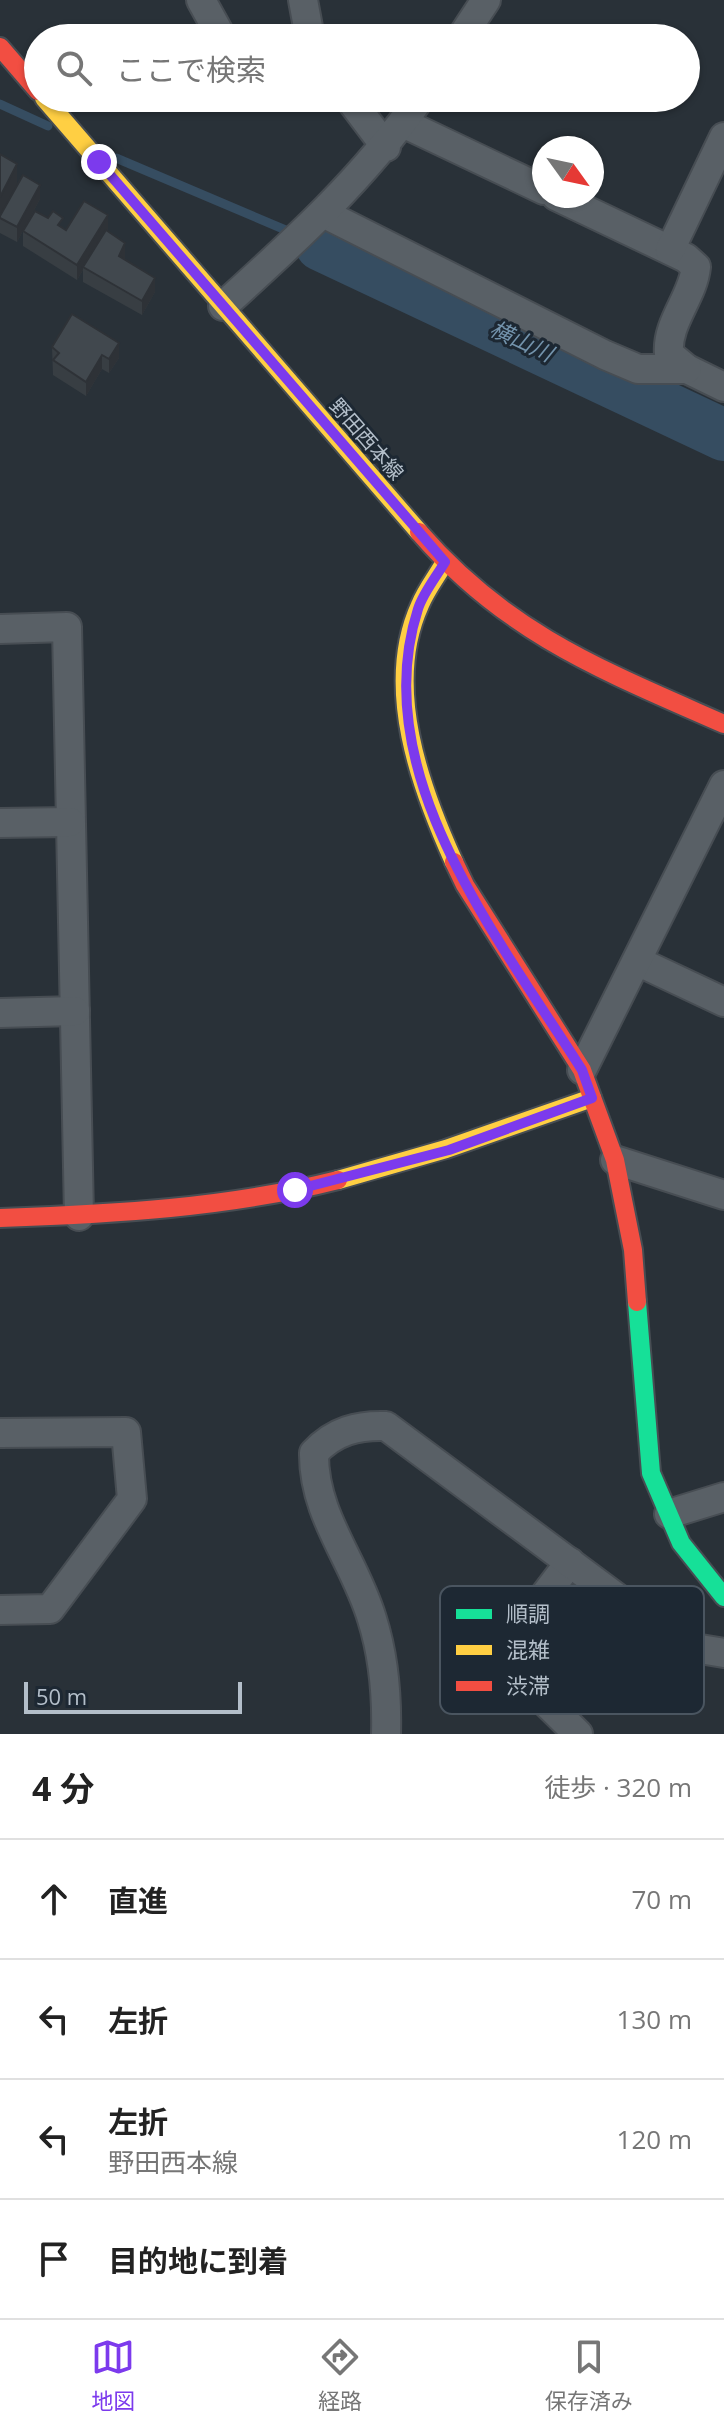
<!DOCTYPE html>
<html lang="ja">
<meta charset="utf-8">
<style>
body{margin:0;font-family:"Open Sans","Noto Sans JP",sans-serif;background:#f2f2f2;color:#222}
.compass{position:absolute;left:532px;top:136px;width:72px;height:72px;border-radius:50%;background:#fff;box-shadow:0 2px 6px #0004;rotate:123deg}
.scale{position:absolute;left:24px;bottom:20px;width:218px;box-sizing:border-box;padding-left:8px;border:4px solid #b3bec9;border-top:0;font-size:22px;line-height:28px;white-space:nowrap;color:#b3bec9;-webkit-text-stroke:6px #1d2833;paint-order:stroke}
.stop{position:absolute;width:24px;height:24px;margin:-18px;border:6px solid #7c3aed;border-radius:50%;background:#fff}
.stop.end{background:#7c3aed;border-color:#fff;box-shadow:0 2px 8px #0008}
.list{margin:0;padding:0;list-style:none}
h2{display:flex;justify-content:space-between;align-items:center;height:104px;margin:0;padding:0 32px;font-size:34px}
h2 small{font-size:26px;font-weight:400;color:#767676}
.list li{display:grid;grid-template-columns:52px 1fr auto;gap:24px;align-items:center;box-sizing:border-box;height:120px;padding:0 32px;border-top:2px solid #e0e0e0}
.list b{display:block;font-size:30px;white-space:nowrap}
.list p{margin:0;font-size:26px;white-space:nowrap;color:#767676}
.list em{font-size:26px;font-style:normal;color:#767676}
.icon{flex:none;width:44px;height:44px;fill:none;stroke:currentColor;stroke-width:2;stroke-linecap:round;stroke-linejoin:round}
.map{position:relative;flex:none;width:724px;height:1734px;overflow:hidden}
.search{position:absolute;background:#fff;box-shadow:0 2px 6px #0004;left:24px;right:24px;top:24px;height:88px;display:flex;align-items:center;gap:20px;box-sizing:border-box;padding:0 28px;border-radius:44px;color:#767676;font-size:30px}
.sheet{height:584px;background:#fff}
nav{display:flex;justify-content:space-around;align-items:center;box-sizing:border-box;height:112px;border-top:2px solid #e0e0e0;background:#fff;font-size:22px;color:#767676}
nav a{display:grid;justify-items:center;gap:4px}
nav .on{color:#7c3aed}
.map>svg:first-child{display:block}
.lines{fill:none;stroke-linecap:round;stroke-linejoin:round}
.stream{stroke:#364d61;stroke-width:9}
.river{stroke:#364d61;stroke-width:52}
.street-casing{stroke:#474d53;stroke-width:32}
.fast-casing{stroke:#474d53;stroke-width:22}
.slow-casing{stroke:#474d53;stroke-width:22}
.jam-casing{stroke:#474d53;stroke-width:22}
.street{stroke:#596066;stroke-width:28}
.fast{stroke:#16e098;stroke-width:18}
.slow{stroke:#ffcf43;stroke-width:18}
.jam{stroke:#f24e42;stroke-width:18}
.wall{fill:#383e43}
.shaded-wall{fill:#2e3237}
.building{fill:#41484e;stroke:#2e3237;stroke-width:2}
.route{stroke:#7c3aed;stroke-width:10}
.labels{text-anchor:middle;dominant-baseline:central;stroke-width:6;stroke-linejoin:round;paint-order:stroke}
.street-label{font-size:20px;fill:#b3bec9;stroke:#1d2833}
.water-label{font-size:22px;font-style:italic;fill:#7393ac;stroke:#1d2833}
.key{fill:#1d2833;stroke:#4a5560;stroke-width:2}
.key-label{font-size:22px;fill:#b3bec9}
</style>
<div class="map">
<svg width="724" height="1734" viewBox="0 0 724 1734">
<rect width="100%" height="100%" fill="#293138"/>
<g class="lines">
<!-- stream -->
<g class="stream">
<polyline points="0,104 48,126"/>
<polyline points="116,158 321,245"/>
</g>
<!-- river -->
<polyline class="river" points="321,245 724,435"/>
<!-- street casing -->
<g class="street-casing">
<g id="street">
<polyline points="201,0 222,38"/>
<polyline points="303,0 310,38"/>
<polyline points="461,38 486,0"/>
<polyline points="349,98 386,147"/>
<polyline points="403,123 544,190"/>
<path d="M556,196L686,258L696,267C693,297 666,323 669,354L687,369L724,387"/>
<polyline points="325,214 605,355 638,369 687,369"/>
<polyline points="670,250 724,137"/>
<path d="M223,306C296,240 363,179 420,98"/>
<polyline points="0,629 67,627 79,1216"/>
<polyline points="0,823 70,822"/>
<polyline points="637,961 724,1002"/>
<polyline points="0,1013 75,1011"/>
<polyline points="582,1070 724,785"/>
<polyline points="615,1160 724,1195"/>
<polyline points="0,1433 126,1432 132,1499 50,1609 0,1610"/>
<polyline points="669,1514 724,1497"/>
<polyline points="570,1562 507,1645 506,1663 578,1734"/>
<path d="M386,1734C387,1697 383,1654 372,1619C355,1561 313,1515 314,1453C334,1431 358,1425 386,1426L682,1646L724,1653"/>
</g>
</g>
<!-- fast casing -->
<g class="fast-casing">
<polyline id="fast" points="637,1302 651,1473 681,1543 724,1597"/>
</g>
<!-- slow casing -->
<g class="slow-casing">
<g id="slow">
<polyline points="44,98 419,532"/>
<path d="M445,562C437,576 426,590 420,605C383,686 420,787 454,862"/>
<polyline points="338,1180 446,1149 592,1098"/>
</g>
</g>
<!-- jam casing -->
<g class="jam-casing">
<g id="jam">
<polyline points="0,47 38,91"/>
<path d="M419,532C507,634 604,671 724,724"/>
<polyline points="454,862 465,885 582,1070 615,1160 633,1250 637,1302"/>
<path d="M0,1218C114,1214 227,1208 338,1180"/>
</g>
</g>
<!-- street -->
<use href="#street" class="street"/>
<!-- fast -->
<use href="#fast" class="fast"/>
<!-- slow -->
<use href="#slow" class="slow"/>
<!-- jam -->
<use href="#jam" class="jam"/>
</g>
<!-- wall -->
<g class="wall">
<polygon points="17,185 40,199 17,242 0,233 0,218"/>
<polygon points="63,229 66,230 108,229 107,231 125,258 124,259 155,292 142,315 83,282 83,270 77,280 23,246 23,231"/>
<polygon points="72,314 119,358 109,373 102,369 86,396 53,375 52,347"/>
</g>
<!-- shaded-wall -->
<g class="shaded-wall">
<polygon points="17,164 17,185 0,218 0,197"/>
<polygon points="40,185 40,199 17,242 17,227"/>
<polygon points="108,215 108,229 84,268 83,267 83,270 77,280 77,265"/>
<polygon points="125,243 125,258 119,270 119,256"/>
<polygon points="155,278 155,292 142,315 142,301"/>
<polygon points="119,343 119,358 109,373 109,359"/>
<polygon points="102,355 102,369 86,396 86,382"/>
</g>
<!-- building -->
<g class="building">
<polygon points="0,154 17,164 0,197"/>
<polygon points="23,175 40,185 17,227 0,218 0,216"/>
<polygon points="84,201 108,215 77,265 23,231 35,211 48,218 53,211 63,218 58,225 66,230"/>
<polygon points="106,230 125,243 119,256 155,278 142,301 83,267"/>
<polygon points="72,314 119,343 109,359 102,355 86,382 53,360 59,353 52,347"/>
</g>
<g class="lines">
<!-- route -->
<path class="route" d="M99,162L445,562C436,577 423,593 418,609C365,773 500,940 582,1070L592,1098L449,1150L295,1190"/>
</g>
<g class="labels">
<!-- street labels -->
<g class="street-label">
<text transform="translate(367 439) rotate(49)">野田西本線</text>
</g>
<!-- water labels -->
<g class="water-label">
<text transform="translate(522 340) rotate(25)">横山川</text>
</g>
</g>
<!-- legend -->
<rect x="440" y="1586" width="264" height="128" rx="12" class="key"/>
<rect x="456" y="1609" width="36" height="10" fill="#16e098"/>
<rect x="456" y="1645" width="36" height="10" fill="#ffcf43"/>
<rect x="456" y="1681" width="36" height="10" fill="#f24e42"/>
<g class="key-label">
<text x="506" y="1622">順調</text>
<text x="506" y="1658">混雑</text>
<text x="506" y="1694">渋滞</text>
</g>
</svg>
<svg class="compass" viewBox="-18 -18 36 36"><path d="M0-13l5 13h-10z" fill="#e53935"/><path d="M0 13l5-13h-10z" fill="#767676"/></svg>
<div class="scale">50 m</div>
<div class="stop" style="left:295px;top:1190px"></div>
<div class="stop end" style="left:99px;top:162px"></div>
<div class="search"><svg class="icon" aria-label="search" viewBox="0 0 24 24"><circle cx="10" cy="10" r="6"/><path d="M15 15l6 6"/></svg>ここで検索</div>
</div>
<section class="sheet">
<h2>4 分<small>徒歩 · 320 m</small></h2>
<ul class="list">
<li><svg class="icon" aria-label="ahead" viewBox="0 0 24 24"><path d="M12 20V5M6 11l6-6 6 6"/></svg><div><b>直進</b></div><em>70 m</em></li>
<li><svg class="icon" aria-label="left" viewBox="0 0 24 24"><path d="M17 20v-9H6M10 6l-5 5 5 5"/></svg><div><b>左折</b></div><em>130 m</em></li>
<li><svg class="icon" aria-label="left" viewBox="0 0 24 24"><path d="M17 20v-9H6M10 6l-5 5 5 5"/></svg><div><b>左折</b><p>野田西本線</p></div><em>120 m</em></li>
<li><svg class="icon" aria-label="arrive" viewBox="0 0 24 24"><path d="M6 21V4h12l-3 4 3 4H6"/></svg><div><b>目的地に到着</b></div></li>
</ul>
</section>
<nav>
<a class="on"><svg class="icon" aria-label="map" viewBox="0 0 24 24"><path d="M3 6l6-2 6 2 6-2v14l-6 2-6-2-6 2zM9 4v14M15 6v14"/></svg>地図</a>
<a><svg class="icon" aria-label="directions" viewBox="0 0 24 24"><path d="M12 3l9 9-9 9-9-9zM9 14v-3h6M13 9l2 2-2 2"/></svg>経路</a>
<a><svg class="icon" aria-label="saved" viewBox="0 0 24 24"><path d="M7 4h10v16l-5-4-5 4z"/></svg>保存済み</a>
</nav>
